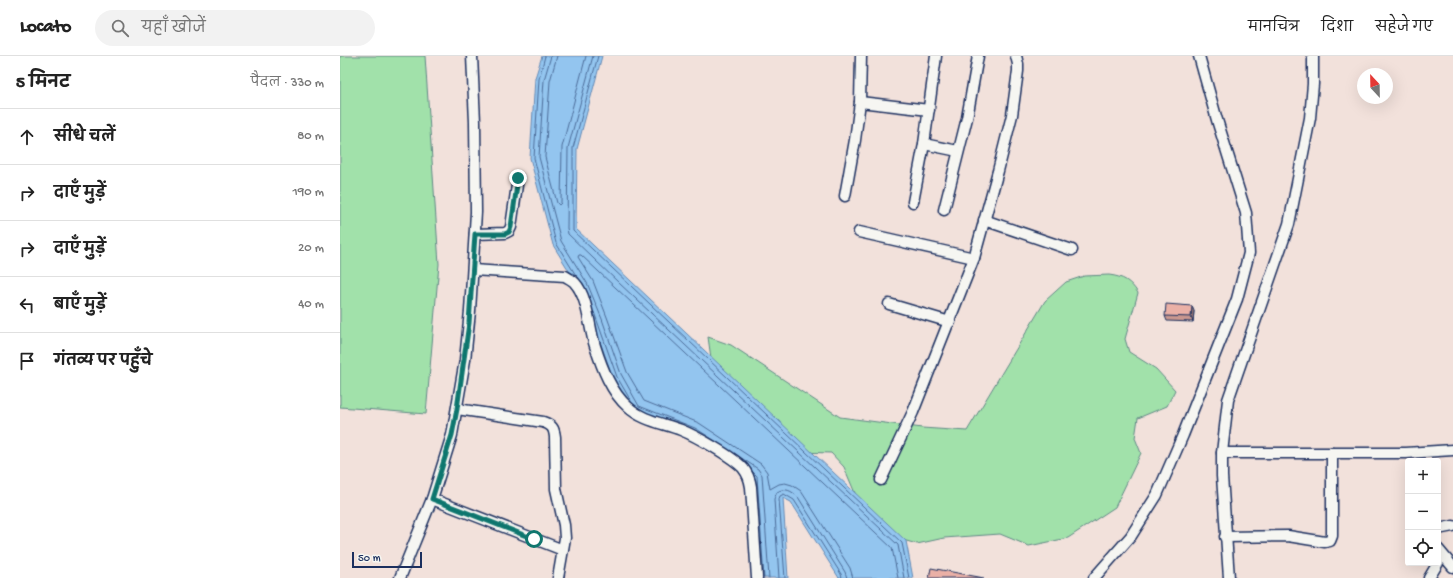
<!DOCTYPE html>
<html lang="hi">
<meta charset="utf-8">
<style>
body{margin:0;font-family:"Gochi Hand","Playpen Sans Deva",sans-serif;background:#f2f2f2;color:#222}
.controls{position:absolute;right:12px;bottom:12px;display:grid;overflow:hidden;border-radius:4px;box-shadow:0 4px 16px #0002}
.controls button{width:36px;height:36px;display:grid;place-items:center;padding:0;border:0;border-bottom:1px solid #e0e0e0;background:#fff;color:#222;font:20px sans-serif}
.compass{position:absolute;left:1017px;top:12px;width:36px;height:36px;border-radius:50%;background:#fff;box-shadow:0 4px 16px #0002;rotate:338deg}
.scale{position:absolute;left:12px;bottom:10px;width:70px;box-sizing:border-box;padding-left:4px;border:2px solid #1b2f5e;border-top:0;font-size:11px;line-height:14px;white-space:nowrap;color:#1b2f5e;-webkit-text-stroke:3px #f6f6f2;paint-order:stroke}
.stop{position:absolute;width:12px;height:12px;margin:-9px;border:3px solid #0f766e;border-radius:50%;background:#fff}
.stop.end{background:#0f766e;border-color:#fff;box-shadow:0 1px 4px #0008}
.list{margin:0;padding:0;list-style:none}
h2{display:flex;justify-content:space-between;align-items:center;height:52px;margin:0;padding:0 16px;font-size:17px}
h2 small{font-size:13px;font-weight:400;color:#767676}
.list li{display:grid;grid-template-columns:26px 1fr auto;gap:12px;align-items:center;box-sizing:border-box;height:56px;padding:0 16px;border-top:1px solid #e0e0e0}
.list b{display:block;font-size:15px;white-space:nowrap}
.list em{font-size:13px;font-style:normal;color:#767676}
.icon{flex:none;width:22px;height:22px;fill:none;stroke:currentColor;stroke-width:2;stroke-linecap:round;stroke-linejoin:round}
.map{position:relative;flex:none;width:1113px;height:522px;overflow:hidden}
header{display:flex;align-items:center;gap:24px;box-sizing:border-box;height:56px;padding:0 20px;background:#fff;border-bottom:1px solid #e0e0e0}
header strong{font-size:19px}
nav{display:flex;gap:22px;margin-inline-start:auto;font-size:14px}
.search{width:280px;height:36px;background:#f2f2f2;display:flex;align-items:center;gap:10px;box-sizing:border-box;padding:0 14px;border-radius:22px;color:#767676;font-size:15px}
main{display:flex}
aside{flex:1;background:#fff}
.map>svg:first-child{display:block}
.green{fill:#a1e1aa;stroke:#5e8884}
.water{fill:#93c5ef;stroke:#6389b5}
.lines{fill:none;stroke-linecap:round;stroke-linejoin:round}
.shore{stroke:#4b6b98;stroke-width:1}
.minor-casing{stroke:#1b2f5e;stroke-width:13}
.minor{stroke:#f6f6f2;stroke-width:10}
.wall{fill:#c9978f;stroke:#1b2f5e}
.shaded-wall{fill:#a47b74;stroke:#1b2f5e}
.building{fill:#eab0a6;stroke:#1b2f5e}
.route{stroke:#0f766e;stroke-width:5}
</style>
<header>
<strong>Locato</strong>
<div class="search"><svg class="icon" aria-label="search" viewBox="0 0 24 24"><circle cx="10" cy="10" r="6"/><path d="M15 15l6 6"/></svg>यहाँ खोजें</div>
<nav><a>मानचित्र</a><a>दिशा</a><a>सहेजे गए</a></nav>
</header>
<main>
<aside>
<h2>5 मिनट<small>पैदल · 330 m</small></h2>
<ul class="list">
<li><svg class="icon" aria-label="ahead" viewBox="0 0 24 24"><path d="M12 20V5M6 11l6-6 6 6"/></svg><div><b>सीधे चलें</b></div><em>80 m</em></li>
<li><svg class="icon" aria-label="right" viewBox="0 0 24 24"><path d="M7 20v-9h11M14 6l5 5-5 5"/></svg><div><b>दाएँ मुड़ें</b></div><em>190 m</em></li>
<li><svg class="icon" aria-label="right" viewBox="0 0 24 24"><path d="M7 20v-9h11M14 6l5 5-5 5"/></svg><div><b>दाएँ मुड़ें</b></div><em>20 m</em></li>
<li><svg class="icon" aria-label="left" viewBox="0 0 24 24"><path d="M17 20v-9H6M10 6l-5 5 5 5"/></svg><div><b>बाएँ मुड़ें</b></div><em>40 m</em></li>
<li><svg class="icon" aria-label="arrive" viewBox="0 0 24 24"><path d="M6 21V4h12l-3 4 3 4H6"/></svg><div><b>गंतव्य पर पहुँचे</b></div></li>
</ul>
</aside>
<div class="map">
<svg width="1113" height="522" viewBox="0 0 1113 522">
<rect width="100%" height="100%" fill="#f2e1db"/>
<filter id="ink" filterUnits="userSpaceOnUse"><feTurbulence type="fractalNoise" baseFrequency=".025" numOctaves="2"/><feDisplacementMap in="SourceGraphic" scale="8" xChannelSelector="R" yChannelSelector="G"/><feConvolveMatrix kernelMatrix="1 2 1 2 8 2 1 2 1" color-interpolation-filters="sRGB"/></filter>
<g filter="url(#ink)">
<!-- green -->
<g class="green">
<polygon points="0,0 85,0 99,208 86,358 0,351"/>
<path d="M769,219C784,221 790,225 798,237L785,283L789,296L816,313L835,334L827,350L798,362L795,382L801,397L775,451L728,482L689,490L660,478L604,482L577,488L549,480L520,449L504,411L491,397L457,396L372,309L368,281L391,289L500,361L582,372L627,375L705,245L726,226L744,220Z"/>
</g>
<!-- water -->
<polygon class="water" points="202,0 262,0 237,93 236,173 566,485 573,522 499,522 451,446 443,442 448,522 420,522 413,420 351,380 293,358 273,322 253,266 239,231 213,189 190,102 195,22"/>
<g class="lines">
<!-- shore -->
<g class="shore">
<polyline points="205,0 199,23 194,102 216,187 237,221"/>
<polyline points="211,0 204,24 199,101 221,185 247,227 262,263 281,318 299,350 355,372 377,386"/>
<polyline points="217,0 210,25 205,101 217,147 219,149 221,147 222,91 246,0"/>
<polyline points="253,0 228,92 227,172 228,178 279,227 558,489 564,522"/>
<polyline points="258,0 233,92 233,175 562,487 569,522"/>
<polyline points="254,256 277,321 291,345"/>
<polyline points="397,399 418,413 422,419 429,522"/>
<polyline points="412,415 417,420 424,522"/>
<path d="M439,522L434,443L437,436C445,431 452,435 458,441L505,516L507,522"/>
<polyline points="445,522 439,443 440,440 444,438 454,444 501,518 502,522"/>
<polyline points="513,522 510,512 461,435 452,429 445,427 439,428 430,433 427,416 421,408 359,367 304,345 287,316 267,261 253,225 238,201 239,199 241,199 552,492 558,522"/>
</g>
<!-- minor casing -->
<g class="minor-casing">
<g id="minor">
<polyline points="520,46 589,54"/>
<polyline points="584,88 618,95"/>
<polyline points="505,140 515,84 520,46 521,0"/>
<polyline points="573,146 584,88 596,0"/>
<polyline points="604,154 627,62 638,0"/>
<polyline points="644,164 732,194"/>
<polyline points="519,176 634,202"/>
<polyline points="135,178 165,177 169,175 171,171 178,122"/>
<path d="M133,214L225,220C228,222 233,224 235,227C248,241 249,272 255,290C262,312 271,336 288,351C303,365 323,367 341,374C356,380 393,401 403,412C408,418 410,424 411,431L417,522"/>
<polyline points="549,248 610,266"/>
<path d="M117,353L203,366C212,369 214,372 215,381L216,433L224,469L225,482L218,522"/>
<polyline points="882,397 1066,397 1113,394"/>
<polyline points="541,424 573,356 634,202 658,115 672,59 678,15 678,8 676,0"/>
<polyline points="92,443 223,494"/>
<polyline points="1098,473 1113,470"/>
<polyline points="885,481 948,480 985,486 990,485 992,480 992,397"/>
<polyline points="1098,493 1113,511"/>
<polyline points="60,522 92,443 112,379 125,304 130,255 136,156 135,66 132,0"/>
<polyline points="754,522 791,480 817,439 843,379 897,243 909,197 906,157 877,64 859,0"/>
<polyline points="889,522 882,420 882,397 888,344 949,168 970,62 973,28 973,0"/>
<polyline points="1089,522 1098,507"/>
</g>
</g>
<!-- minor -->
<use href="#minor" class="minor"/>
</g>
<!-- wall -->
<polygon class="wall" points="854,255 853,266 827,265 825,260"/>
<!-- shaded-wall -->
<polygon class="shaded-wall" points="852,250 854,255 853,266 851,261"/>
<!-- building -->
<g class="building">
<polygon points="826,248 852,250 851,261 825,260"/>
<polygon points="591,512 644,522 589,522"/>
</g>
</g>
<g class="lines" filter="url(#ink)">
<!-- route -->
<polyline class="route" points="178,122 171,171 169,176 165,178 135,178 129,267 117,353 112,379 92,443 194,483"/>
</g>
</svg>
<div class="controls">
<button>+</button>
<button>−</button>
<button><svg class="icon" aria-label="locate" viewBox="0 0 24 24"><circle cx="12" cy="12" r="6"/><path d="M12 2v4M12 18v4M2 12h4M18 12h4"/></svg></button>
</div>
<svg class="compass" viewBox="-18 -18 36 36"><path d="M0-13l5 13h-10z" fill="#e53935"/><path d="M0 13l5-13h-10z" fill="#767676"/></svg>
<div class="scale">50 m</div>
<div class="stop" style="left:194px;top:483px"></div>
<div class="stop end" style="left:178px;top:122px"></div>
</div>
</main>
